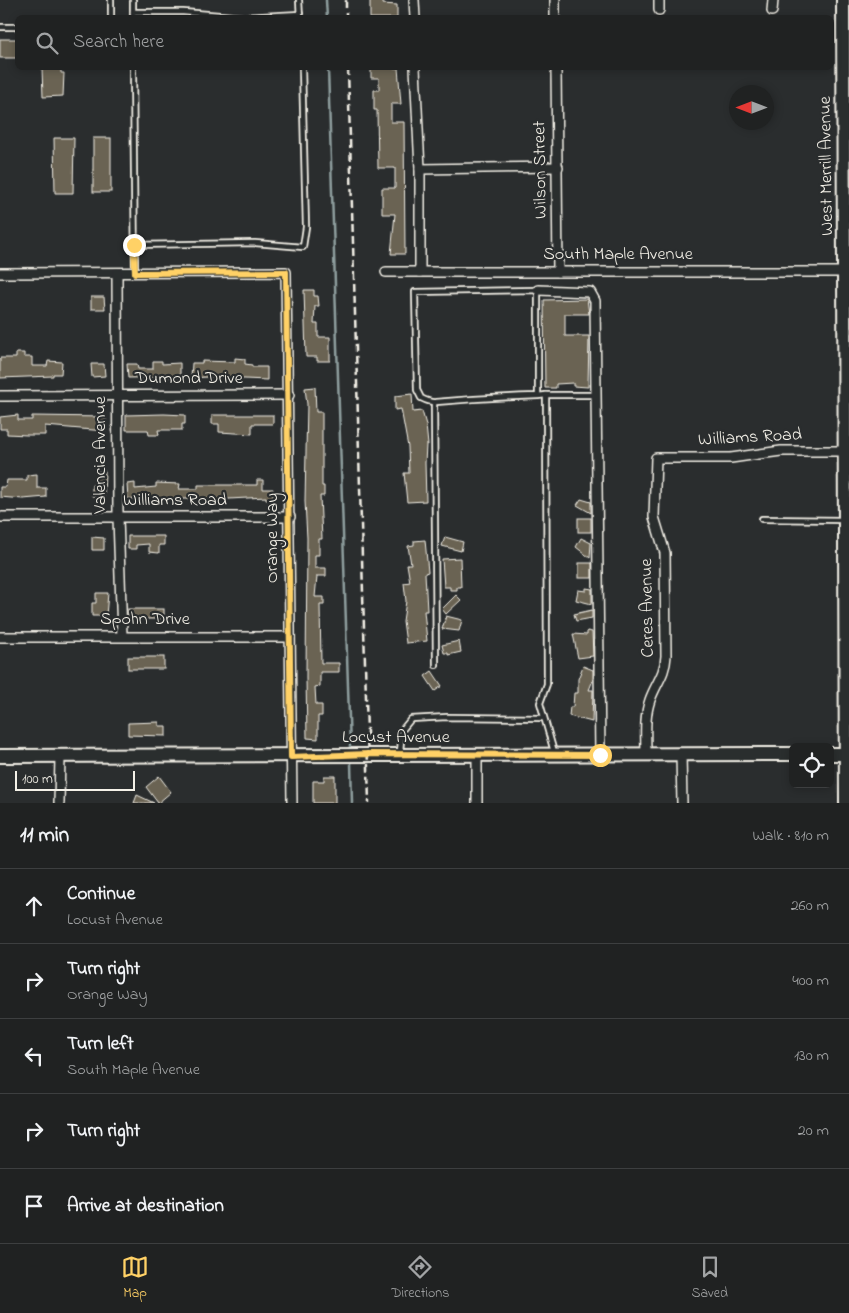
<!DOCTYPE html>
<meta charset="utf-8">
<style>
body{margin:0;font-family:"Indie Flower",sans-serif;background:#2d2f2f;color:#f1f3f6}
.controls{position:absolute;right:15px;bottom:15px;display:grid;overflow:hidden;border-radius:8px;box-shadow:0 2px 8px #0003}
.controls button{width:45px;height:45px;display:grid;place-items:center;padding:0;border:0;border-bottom:1px solid #3d3f40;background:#202222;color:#f1f3f6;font:25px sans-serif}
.compass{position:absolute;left:729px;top:85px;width:45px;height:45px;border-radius:50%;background:#202222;box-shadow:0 2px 8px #0003;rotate:270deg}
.scale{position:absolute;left:15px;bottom:12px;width:120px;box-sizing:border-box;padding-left:5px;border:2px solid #f4f1e8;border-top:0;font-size:14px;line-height:18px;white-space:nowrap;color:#f4f1e8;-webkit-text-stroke:4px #2a2d2e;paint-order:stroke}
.stop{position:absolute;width:15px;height:15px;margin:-11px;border:4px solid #ffd166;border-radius:50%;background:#fff}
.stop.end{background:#ffd166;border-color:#fff;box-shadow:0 1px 5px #0008}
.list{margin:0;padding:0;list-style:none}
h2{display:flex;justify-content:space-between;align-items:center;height:65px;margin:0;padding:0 20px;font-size:21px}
h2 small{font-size:16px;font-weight:400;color:#a2a4a5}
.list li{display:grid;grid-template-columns:32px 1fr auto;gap:15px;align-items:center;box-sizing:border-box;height:75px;padding:0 20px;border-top:1px solid #3d3f40}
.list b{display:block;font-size:19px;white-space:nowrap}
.list p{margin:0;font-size:16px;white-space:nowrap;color:#a2a4a5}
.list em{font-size:16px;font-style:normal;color:#a2a4a5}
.icon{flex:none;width:28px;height:28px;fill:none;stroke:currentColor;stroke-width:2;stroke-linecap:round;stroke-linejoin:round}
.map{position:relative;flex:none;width:849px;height:803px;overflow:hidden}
.search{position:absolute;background:#202222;box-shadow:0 2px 8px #0003;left:15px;right:15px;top:15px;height:55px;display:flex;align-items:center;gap:12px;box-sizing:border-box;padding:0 18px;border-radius:8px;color:#a2a4a5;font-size:19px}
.sheet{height:440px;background:#202222}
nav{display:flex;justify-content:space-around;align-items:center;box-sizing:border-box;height:70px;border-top:1px solid #3d3f40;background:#202222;font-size:14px;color:#a2a4a5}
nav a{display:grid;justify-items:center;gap:2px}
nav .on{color:#ffd166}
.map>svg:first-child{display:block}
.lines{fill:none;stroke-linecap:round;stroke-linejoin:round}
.stream{stroke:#8f9f9f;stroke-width:2.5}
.building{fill:#6b6353;stroke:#f4f1e8}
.lane-casing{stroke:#f4f1e8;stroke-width:8}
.street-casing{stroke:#f4f1e8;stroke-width:12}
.secondary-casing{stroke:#f4f1e8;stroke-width:16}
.lane{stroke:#2a2d2e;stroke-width:4.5}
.street{stroke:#2a2d2e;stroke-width:9}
.secondary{stroke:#2a2d2e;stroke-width:12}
.rail{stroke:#f4f1e8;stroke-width:2.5;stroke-dasharray:8 4;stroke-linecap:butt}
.route{stroke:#ffd166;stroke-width:6}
.labels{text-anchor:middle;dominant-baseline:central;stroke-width:4.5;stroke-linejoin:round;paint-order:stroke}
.street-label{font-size:18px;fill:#f4f1e8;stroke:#2a2d2e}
</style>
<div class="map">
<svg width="849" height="803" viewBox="0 0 849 803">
<rect width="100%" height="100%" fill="#2a2d2e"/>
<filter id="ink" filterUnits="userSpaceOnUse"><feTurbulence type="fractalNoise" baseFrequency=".02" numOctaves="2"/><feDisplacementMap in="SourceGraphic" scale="10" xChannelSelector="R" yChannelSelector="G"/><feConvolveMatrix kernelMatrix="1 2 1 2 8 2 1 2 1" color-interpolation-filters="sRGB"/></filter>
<g filter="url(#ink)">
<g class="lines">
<!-- stream -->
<g class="stream">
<polyline points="326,0 327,18"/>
<polyline points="328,68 350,748"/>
<polyline points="351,762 352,803"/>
</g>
</g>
<!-- building -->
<g class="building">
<polygon points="370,0 383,0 383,4 397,5 397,18 370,18"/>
<rect x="0" y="39" width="17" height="19"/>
<polygon points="42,68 61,68 61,73 64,73 63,96 43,97"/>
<polygon points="371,68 398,68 401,104 391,104 391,122 404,122 405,254 391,254 395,214 382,214 382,188 395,188 395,168 378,168 377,110 374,110 374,90 379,90 379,78 371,78"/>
<polygon points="54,138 74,138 73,193 55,193"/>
<rect x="93" y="138" width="18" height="54"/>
<polygon points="304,290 314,290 314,296 318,296 319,306 315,306 314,324 318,324 318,337 330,337 330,361 317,361 317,357 306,357"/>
<polygon points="91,297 104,297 105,309 91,309"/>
<polygon points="587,299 589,314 565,314 565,336 589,336 588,387 573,386 573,383 556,384 556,388 545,388 544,300"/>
<polygon points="16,353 24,353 24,357 32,357 32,366 47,366 48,361 62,362 61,374 53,374 53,376 0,378 0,358 16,358"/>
<polygon points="235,358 245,359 245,364 252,365 252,367 267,367 267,380 222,378 222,376 191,378 192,363 202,363 202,361 235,362"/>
<polygon points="153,361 162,361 162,364 180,363 180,377 128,378 127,364 137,364 138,369 153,369"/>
<polygon points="91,364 104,364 105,376 92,377"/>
<polygon points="315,387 316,412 322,412 322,486 324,486 324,496 320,496 322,539 319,539 319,555 315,555 315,568 326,568 326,576 317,576 315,597 324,597 324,605 320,605 321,663 339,663 339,672 320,672 320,686 315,687 316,705 322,705 322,716 318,716 318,739 307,738 306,677 307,538 305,501 307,404 305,388"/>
<polygon points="412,394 413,412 422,411 426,425 428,445 426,445 425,463 426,501 407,502 404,473 409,473 408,447 401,409 395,410 395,396"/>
<polygon points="164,414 185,415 185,424 182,424 182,430 158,430 159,435 149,435 148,430 126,430 126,415"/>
<polygon points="18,415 18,420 32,420 32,416 106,417 105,431 45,426 45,435 27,435 7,434 7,429 0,429 0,417"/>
<polygon points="212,415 273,415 273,424 252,424 252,434 219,432 219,424 212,424"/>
<polygon points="97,471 105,471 104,497 92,496 92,485 96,485"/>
<polygon points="37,474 37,488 46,488 46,497 23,499 0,497 0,487 6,487 7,480 27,480 27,475"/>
<polygon points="257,480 263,480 263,489 273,489 273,499 266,499 266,497 229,499 128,499 127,484 135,483 135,489 156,487 156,483 180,484 179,489 198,489 198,485 257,485"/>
<polygon points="581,499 591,502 591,513 577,505"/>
<rect x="578" y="518" width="13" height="14"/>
<polygon points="128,536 164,536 164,545 159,545 159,553 149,552 149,544 136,545 136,549 128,549"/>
<polygon points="92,537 104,538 104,550 92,550"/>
<polygon points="445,537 463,542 461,551 442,546"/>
<polygon points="581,538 591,543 590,558 576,547"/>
<polygon points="425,540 428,572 425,573 427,611 424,611 427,641 406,643 403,621 406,601 404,583 410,582 407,564 411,564 408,546 414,545 414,541"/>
<polygon points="460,558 461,587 457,587 457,590 450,590 450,587 444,587 442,559"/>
<rect x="579" y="563" width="13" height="15"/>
<polygon points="586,588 592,589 592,604 576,600 578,590 586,591"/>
<polygon points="96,593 108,593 106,616 92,616 92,603 96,603"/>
<polygon points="456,595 461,600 446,614 442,609"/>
<rect x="128" y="609" width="36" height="10"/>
<polygon points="592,610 592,618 576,621 574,614"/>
<polygon points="446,616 462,620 459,631 442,629"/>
<polygon points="587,631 592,632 593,656 578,658 573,634 587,635"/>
<polygon points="459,641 461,652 448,655 448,653 444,653 442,645"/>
<rect x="128" y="657" width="36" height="12"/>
<polygon points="583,666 593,670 593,680 589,690 593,690 592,722 569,716 570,707 573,707 574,693 578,693 578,679"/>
<polygon points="432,671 442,686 435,691 425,676"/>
<polygon points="159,722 159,726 166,726 166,736 128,735 128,723"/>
<polygon points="159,776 171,792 158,803 146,787"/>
<polygon points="324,776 335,776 335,803 313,803 313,781 324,781"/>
<polygon points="137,795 154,803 134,803"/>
</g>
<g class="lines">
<!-- lane casing -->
<g class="lane-casing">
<g id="lane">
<polyline points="133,0 133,18"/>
<polyline points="299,0 300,18"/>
<polyline points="133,12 183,12 244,17 300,14"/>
<polyline points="111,18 111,0"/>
<polyline points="0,27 18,27"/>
<polyline points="133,68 135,273"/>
<polyline points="134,245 255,243 303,247 306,227 302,68"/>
<polyline points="546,395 547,684 540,703 554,752"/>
<path d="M538,396V290L415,292L417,390L421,398C425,400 431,403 436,402C470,399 504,397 538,396L546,395H596"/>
<polyline points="434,403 436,665"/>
<polyline points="762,519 844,520"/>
<polyline points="400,752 402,730 411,719 447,717 543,718"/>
</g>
</g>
<!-- street casing -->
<g class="street-casing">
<g id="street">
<polyline points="414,0 415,18"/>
<polyline points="555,0 555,18"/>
<polyline points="659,10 659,0"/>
<polyline points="772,11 773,0"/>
<polyline points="415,68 420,169 420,272"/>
<polyline points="556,68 558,272"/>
<polyline points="420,169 558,167"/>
<polyline points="386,272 849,272"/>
<polyline points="0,273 286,272 292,803"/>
<polyline points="117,273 118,517 122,636"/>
<polyline points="538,290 590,292 595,301 600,755"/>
<polyline points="0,396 289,395"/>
<polyline points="0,517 290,517"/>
<polyline points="0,637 290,637"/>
<path d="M646,754C646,736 644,717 650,700C656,683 665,675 666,656L665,553L654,517L656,458H731L781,451H845"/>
<polyline points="681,754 682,803"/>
<polyline points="477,755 477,803"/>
<polyline points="59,803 60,757"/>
</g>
</g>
<!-- secondary casing -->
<g class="secondary-casing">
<g id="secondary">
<polyline points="843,0 846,803"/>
<polyline points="830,754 849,754"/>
<polyline points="0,756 793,754"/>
</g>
</g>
<!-- lane -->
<use href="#lane" class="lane"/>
<!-- street -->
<use href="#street" class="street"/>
<!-- secondary -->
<use href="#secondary" class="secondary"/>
<!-- rail -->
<g class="rail">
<polyline points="346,0 346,18"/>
<polyline points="348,68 369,803"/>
</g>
</g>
</g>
<g class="lines" filter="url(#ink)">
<!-- route -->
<polyline class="route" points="134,245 135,273 286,272 291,757 368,754 600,755"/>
</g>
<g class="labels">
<!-- street labels -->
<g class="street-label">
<text transform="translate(827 166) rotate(-91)">West Merrill Avenue</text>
<text transform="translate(541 170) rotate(-91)">Wilson Street</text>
<text x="618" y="255">South Maple Avenue</text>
<text x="189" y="379">Dumond Drive</text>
<text transform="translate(750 438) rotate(-3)">Williams Road</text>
<text transform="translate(101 455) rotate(-90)">Valencia Avenue</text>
<text x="175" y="501">Williams Road</text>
<text transform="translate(273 538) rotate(-90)">Orange Way</text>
<text transform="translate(648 608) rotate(-91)">Ceres Avenue</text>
<text x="145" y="620">Spohn Drive</text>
<text x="396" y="738">Locust Avenue</text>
</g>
</g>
</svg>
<div class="controls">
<button><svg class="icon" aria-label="locate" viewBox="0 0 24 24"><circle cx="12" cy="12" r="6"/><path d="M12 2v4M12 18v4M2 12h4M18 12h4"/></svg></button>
</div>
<svg class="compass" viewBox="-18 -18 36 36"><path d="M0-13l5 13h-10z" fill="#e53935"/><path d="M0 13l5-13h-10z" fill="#a2a4a5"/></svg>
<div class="scale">100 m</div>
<div class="stop" style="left:600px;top:755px"></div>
<div class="stop end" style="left:134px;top:245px"></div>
<div class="search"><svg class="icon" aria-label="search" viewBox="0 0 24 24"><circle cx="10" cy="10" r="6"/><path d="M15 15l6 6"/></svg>Search here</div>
</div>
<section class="sheet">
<h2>11 min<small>Walk · 810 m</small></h2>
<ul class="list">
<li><svg class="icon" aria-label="ahead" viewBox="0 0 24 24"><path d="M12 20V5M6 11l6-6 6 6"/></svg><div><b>Continue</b><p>Locust Avenue</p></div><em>260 m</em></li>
<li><svg class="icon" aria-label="right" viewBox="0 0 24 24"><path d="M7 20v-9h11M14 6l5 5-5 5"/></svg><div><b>Turn right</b><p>Orange Way</p></div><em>400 m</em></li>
<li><svg class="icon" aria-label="left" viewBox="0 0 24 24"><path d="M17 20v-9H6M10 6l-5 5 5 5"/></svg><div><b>Turn left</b><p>South Maple Avenue</p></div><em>130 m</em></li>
<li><svg class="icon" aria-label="right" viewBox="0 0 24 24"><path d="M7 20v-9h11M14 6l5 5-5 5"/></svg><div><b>Turn right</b></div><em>20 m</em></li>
<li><svg class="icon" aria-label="arrive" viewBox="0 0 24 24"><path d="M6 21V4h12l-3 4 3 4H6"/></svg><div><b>Arrive at destination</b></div></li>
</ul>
</section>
<nav>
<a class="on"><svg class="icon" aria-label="map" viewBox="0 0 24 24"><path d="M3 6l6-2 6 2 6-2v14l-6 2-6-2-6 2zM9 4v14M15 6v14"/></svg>Map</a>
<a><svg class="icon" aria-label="directions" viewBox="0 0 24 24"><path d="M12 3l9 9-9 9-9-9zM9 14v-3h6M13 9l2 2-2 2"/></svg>Directions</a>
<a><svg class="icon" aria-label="saved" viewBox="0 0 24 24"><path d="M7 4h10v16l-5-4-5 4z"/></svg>Saved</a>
</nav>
